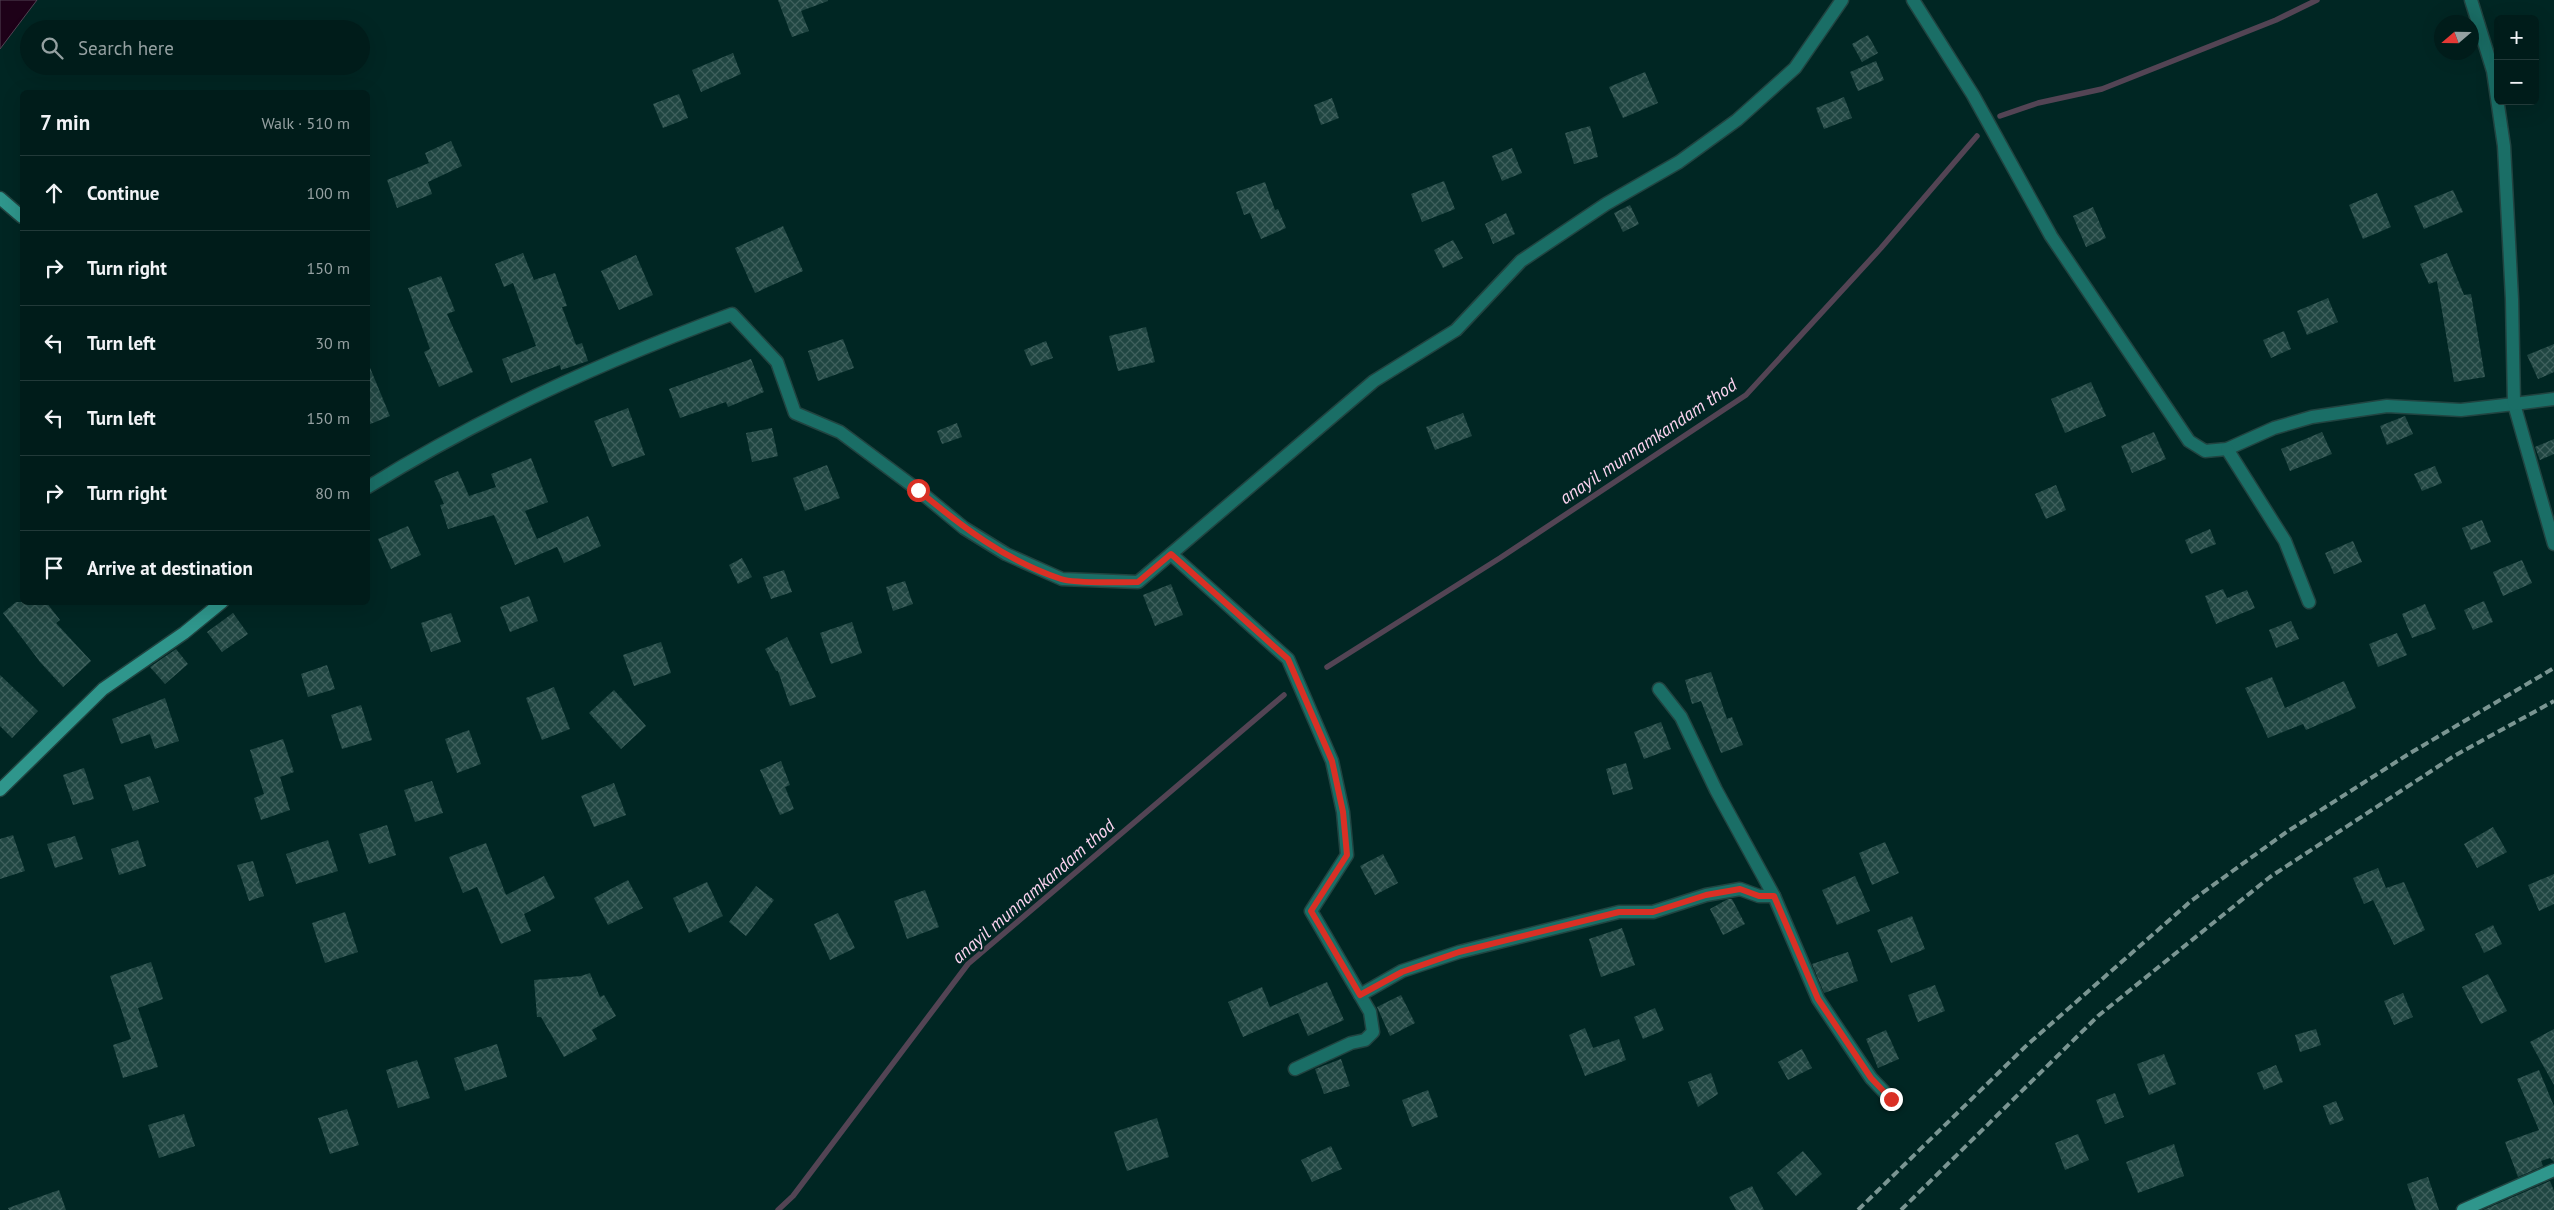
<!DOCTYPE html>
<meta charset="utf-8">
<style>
body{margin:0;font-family:"PT Sans",sans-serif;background:#0a2523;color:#f1f3f6}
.controls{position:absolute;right:15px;top:15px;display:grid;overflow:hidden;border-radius:8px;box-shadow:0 5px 20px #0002}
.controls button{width:45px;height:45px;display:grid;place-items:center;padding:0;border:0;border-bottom:1px solid #223a39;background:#001c1a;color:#f1f3f6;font:25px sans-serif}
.compass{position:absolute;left:2434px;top:15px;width:45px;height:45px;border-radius:50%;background:#001c1a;box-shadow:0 5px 20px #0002;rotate:250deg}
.stop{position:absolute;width:15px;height:15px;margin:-11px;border:4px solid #d93025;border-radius:50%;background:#fff}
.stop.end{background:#d93025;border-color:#fff;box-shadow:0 1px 5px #0008}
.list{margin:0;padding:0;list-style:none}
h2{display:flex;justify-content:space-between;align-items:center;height:65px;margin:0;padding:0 20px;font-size:21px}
h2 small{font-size:16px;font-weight:400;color:#95a1a2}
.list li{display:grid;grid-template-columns:32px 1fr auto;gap:15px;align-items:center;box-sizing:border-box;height:75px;padding:0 20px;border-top:1px solid #223a39}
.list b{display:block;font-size:19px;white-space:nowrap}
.list em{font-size:16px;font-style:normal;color:#95a1a2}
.icon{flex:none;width:28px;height:28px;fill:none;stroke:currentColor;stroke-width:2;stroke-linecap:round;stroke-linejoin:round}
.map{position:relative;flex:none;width:2554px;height:1210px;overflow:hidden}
.search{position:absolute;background:#001c1a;box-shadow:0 5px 20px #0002;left:20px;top:20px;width:350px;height:55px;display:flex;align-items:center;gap:12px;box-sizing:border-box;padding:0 18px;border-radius:28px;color:#95a1a2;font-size:19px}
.panel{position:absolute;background:#001c1a;box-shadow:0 5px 20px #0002;left:20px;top:90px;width:350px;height:515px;border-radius:8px}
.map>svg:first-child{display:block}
.water{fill:#1e0118;stroke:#534454}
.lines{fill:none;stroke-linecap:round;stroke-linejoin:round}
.stream{stroke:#534454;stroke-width:5.5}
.building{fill:url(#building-cross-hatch)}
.minor-casing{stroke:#214441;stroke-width:15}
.secondary-casing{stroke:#214441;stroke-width:15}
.minor{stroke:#1a6e66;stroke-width:12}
.secondary{stroke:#2f968c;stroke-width:12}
.rail{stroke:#7a9592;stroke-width:4;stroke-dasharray:8 4;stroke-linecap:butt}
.route{stroke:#d93025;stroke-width:6}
.labels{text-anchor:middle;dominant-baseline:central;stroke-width:4;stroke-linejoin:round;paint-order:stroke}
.water-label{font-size:18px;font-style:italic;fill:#fcd4f0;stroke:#002623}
</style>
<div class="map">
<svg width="2554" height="1210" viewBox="0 0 2554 1210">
<defs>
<pattern id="building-cross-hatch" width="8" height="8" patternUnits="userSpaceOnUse" patternTransform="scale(1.25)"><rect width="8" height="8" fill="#204642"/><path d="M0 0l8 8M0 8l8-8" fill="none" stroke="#3f605d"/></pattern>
</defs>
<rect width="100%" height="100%" fill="#002623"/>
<!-- water -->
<polygon class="water" points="0,0 37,0 0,49"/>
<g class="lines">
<!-- stream -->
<g class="stream">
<polyline points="2000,116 2038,103 2102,89 2276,20 2317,0"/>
<polyline points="1327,667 1500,558 1746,395 1881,248 1977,136"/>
<polyline points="778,1210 793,1196 968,964 1284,695"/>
</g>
</g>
<!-- building -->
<g class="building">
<polygon points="778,0 828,0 828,1 801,11 809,31 792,37"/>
<polygon points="1868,35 1878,53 1862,62 1852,44"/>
<polygon points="733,53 741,74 701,92 692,70"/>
<polygon points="1876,61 1884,80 1858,91 1850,72"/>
<polygon points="1645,72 1658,103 1623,118 1609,87"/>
<polygon points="679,94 688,118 663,128 653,104"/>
<polygon points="1844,97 1852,118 1824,129 1816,108"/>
<polygon points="1332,98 1339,118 1321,125 1314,105"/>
<polygon points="1590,126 1598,157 1574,164 1565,133"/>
<polygon points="451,141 462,166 428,182 432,194 397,208 387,180 429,163 425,153"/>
<polygon points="1512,148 1522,173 1502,181 1492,156"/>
<polygon points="1444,181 1455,209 1422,222 1411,194"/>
<polygon points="1265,182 1275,210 1278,209 1286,228 1261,239 1250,213 1244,215 1236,192"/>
<polygon points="2453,190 2463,212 2424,229 2414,206"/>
<polygon points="2377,193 2391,227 2363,239 2349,205"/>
<polygon points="1630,205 1639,224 1623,232 1614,213"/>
<polygon points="2093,207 2106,238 2086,247 2073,216"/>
<polygon points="1506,213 1515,234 1493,244 1485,224"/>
<polygon points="783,226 803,271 755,293 735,248"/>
<polygon points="1453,240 1463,258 1443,268 1434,250"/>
<polygon points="523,253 534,280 555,273 567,306 562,307 576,345 582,343 588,361 561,370 560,365 511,383 502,359 536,346 513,283 504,287 495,264"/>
<polygon points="2447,253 2464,295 2471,294 2485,377 2454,382 2437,281 2429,284 2420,264"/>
<polygon points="636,255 653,295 619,310 601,271"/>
<polygon points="441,276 455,311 447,314 473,372 439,387 424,352 430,349 408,288"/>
<polygon points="2328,298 2338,322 2307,335 2297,311"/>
<polygon points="1146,327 1155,362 1118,371 1109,336"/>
<polygon points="2284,331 2291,349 2271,358 2263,340"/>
<polygon points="843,339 854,368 818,381 808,351"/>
<polygon points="1046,341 1053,358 1031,366 1024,350"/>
<polygon points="2554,344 2554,372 2538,379 2527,355"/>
<polygon points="751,359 764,392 728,407 726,402 680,418 669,389"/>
<polygon points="368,363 390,416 368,425"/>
<polygon points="2091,382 2106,416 2065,433 2051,399"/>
<polygon points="628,408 645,455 612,467 594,421"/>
<polygon points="1463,413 1472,436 1435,450 1426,427"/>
<polygon points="2405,416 2413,434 2387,445 2380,426"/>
<polygon points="957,423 962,437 942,444 937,431"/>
<polygon points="772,428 778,456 752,462 746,433"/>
<polygon points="2154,432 2166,459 2132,473 2121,446"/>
<polygon points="2322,432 2332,454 2290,471 2281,449"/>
<polygon points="2554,439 2554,454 2540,460 2535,447"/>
<polygon points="531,458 548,502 525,511 537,539 588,516 601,546 564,563 557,547 515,565 494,515 448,529 440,505 444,504 434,481 458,471 469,496 496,487 491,474"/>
<polygon points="827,465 840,498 805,511 793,478"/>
<polygon points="2435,466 2442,483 2422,491 2414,474"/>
<polygon points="2056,485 2066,510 2046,519 2035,494"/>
<polygon points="2482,520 2491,542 2471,550 2462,528"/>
<polygon points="408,526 421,555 391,569 378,539"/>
<polygon points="2210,529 2216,544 2191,554 2185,540"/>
<polygon points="2353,541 2362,562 2334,574 2325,553"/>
<polygon points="742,558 752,577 738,584 729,565"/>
<polygon points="2522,560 2532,583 2503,596 2493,572"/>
<polygon points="784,570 792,592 771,599 763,577"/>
<polygon points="905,581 913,604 893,611 886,587"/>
<polygon points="1171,584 1183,615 1155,626 1143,595"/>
<polygon points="2223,589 2227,598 2247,590 2255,608 2216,624 2205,596"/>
<polygon points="529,596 538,621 510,632 500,607"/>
<polygon points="2484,601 2493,622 2473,630 2464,610"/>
<polygon points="16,602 46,602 60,620 56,623 91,661 63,687 40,662 3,613"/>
<polygon points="2425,604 2436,629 2412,638 2402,614"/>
<polygon points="233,613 248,634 222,652 207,632"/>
<polygon points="451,613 461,642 431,652 421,623"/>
<polygon points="2291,621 2299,639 2276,648 2269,630"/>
<polygon points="852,622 862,653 831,664 820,633"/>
<polygon points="2397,633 2407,655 2378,667 2369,644"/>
<polygon points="787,637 816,697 790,706 778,671 776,671 765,649"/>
<polygon points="661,642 671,673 634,686 623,655"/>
<polygon points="176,649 188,664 165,684 150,667"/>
<polygon points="327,665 335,689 308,697 301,674"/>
<polygon points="1711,672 1727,719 1732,717 1743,745 1721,753 1701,701 1692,704 1685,680"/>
<polygon points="0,675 38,711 12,738 0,726"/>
<polygon points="2272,677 2285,708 2344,681 2356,708 2306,730 2303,724 2268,738 2245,688"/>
<polygon points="554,687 570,729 542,740 526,698"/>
<polygon points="614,690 646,726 621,749 589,713"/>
<polygon points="165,698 179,741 155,749 150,734 121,744 112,719"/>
<polygon points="361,705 372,740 342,749 331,715"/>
<polygon points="1661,722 1671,749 1644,759 1634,732"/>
<polygon points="469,730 481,764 457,773 445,739"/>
<polygon points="283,739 294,772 280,777 290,810 261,820 254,798 264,794 250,750"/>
<polygon points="781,761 790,785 785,787 794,809 780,815 760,770"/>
<polygon points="1626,763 1633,789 1613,795 1606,769"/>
<polygon points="84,768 94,799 73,805 63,775"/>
<polygon points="150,776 159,802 133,811 124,785"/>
<polygon points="432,781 443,813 415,822 404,790"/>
<polygon points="614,783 626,815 594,827 581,796"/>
<polygon points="387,825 396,855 369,864 359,834"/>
<polygon points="2493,827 2507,852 2477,868 2464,844"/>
<polygon points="13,835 25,871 0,879 0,839"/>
<polygon points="75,836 83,859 55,868 47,844"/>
<polygon points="138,840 146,866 119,875 111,849"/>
<polygon points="328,840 338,871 296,884 286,854"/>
<polygon points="1885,842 1899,873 1872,885 1859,853"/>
<polygon points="486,843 506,895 544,876 555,898 524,914 531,931 501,944 477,887 463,893 449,857"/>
<polygon points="1383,854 1398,883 1375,895 1360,866"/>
<polygon points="253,861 264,896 249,901 237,865"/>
<polygon points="2378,868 2386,888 2404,882 2425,930 2394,945 2373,900 2364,904 2353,878"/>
<polygon points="2554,874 2554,904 2539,911 2528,885"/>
<polygon points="1855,876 1870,911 1837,925 1822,890"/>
<polygon points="628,880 643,908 608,925 594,898"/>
<polygon points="707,882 723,916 689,933 673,898"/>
<polygon points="756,886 774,900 746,936 729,922"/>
<polygon points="925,890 939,927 907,939 894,901"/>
<polygon points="1728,899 1732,899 1745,924 1723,935 1710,909"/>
<polygon points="345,912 358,952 325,963 312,923"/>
<polygon points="838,913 855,948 830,960 814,924"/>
<polygon points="1912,916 1925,949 1891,963 1877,930"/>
<polygon points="2493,925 2502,944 2484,953 2475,934"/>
<polygon points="1622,928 1635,965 1601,977 1589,939"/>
<polygon points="1848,952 1858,981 1824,993 1812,964"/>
<polygon points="151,962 163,999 138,1008 158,1067 123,1078 113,1045 131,1039 110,976"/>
<polygon points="590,973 600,997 604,995 616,1016 592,1030 597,1039 564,1057 541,1017 537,1017 534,980 581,976"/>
<polygon points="2488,974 2507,1011 2481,1024 2462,987"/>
<polygon points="1327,982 1344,1020 1308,1036 1298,1013 1243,1037 1228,1002 1262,987 1270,1007"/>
<polygon points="1935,985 1945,1011 1918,1022 1908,995"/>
<polygon points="2403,993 2413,1017 2394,1025 2384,1001"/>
<polygon points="1401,995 1415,1023 1390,1036 1377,1007"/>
<polygon points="1655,1008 1664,1030 1643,1039 1634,1017"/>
<polygon points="1585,1028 1593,1048 1619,1039 1626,1060 1585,1076 1569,1035"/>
<polygon points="2316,1029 2321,1045 2300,1052 2295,1035"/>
<polygon points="2554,1029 2554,1085 2530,1042"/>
<polygon points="1886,1030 1899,1059 1878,1068 1866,1039"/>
<polygon points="497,1044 507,1077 465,1091 454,1058"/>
<polygon points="1802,1049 1812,1068 1788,1080 1778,1062"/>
<polygon points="2164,1054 2176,1084 2149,1095 2137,1064"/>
<polygon points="1341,1059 1350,1086 1324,1094 1315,1069"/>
<polygon points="417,1060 430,1098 398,1108 386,1070"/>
<polygon points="2276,1065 2283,1082 2264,1090 2257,1073"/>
<polygon points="2539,1070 2554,1106 2554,1162 2550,1158 2541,1161 2543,1166 2518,1177 2505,1142 2539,1130 2517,1079"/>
<polygon points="1711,1073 1718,1094 1698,1107 1688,1082"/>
<polygon points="1428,1090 1438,1117 1412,1127 1402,1100"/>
<polygon points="2115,1093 2124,1117 2105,1124 2096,1100"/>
<polygon points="2336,1101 2344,1120 2330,1125 2323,1106"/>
<polygon points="347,1109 359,1145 330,1154 318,1118"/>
<polygon points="184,1114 195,1146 159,1158 148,1125"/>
<polygon points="1157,1118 1169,1157 1127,1171 1114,1132"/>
<polygon points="2078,1134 2089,1160 2065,1170 2055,1143"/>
<polygon points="2174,1144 2184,1176 2138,1193 2126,1162"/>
<polygon points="1331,1146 1342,1169 1312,1182 1301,1160"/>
<polygon points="1803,1151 1822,1174 1796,1196 1777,1173"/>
<polygon points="2428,1177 2439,1210 2416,1210 2407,1184"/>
<polygon points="2550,1181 2554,1191 2554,1210 2483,1210"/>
<polygon points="1752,1186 1764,1210 1736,1210 1729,1197"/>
<polygon points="59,1190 66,1210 9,1210 8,1208"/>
</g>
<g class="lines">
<!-- minor casing -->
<g class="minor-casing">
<g id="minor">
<polyline points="1913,0 1973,95 2051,236 2189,441 2205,451 2227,449 2274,428 2312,417 2387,406 2461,410 2514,404 2554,544"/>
<polyline points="2471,0 2493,71 2504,146 2512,299 2514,404 2554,399"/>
<polyline points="2227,449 2285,541 2309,602"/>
<path d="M368,487C482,416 606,360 732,314L777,362L795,413L840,432L918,490L964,528L1006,554L1062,579L1138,582L1374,381L1456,330L1521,261L1606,204L1679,162L1737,120L1795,68L1842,0"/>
<polyline points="1171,554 1288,659 1332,761 1343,812 1347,855 1311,911 1370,1012 1373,1032 1365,1040 1351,1043 1295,1069"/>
<polyline points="1659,689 1681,717 1716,790 1774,896"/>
<polyline points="1360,995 1402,971 1459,952 1619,912 1653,912 1706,895 1740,889 1759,896 1774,896 1818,999 1871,1078 1891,1099"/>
</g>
</g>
<!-- secondary casing -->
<g class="secondary-casing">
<g id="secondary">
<polyline points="0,198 22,217"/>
<polyline points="0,790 103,689 184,633 222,602"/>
<polyline points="2463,1210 2554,1170"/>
</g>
</g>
<!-- minor -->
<use href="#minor" class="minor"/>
<!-- secondary -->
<use href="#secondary" class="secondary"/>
<!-- rail -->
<g class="rail">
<polyline points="1858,1210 2027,1045 2191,901 2288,831 2407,755 2554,668"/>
<polyline points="1901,1210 2098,1016 2270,877 2454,756 2554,701"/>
</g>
</g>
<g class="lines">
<!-- route -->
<path class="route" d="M918,490C961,526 1006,561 1061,579C1076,584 1119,582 1138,582L1171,554L1288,659L1332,761L1343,812L1347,855L1311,911L1360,995L1402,972L1459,952L1619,912H1653L1706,895L1740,889L1759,896H1774L1818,999L1871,1078L1891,1099"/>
</g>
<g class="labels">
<!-- water labels -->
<g class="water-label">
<text transform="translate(1648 441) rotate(-34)">anayil munnamkandam thod</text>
<text transform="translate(1033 891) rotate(-41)">anayil munnamkandam thod</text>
</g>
</g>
</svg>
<div class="controls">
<button>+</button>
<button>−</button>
</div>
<svg class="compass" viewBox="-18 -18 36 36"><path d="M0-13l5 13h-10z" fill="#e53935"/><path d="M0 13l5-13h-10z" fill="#95a1a2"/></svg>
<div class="stop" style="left:918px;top:490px"></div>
<div class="stop end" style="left:1891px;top:1099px"></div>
<div class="search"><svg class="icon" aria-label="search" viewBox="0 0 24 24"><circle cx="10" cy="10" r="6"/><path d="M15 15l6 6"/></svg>Search here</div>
<section class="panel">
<h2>7 min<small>Walk · 510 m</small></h2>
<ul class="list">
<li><svg class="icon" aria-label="ahead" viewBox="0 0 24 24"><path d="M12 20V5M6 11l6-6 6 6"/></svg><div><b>Continue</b></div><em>100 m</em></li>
<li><svg class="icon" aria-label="right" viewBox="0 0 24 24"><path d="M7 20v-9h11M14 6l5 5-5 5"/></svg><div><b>Turn right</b></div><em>150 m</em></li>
<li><svg class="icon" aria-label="left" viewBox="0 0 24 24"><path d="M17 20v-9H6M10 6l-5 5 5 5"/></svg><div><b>Turn left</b></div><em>30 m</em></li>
<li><svg class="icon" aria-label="left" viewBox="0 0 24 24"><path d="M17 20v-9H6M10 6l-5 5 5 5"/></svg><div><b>Turn left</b></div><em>150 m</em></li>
<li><svg class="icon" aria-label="right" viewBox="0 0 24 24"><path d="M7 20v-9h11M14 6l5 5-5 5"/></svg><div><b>Turn right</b></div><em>80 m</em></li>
<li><svg class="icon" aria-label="arrive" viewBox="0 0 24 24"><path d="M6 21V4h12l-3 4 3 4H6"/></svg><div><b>Arrive at destination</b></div></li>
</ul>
</section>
</div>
